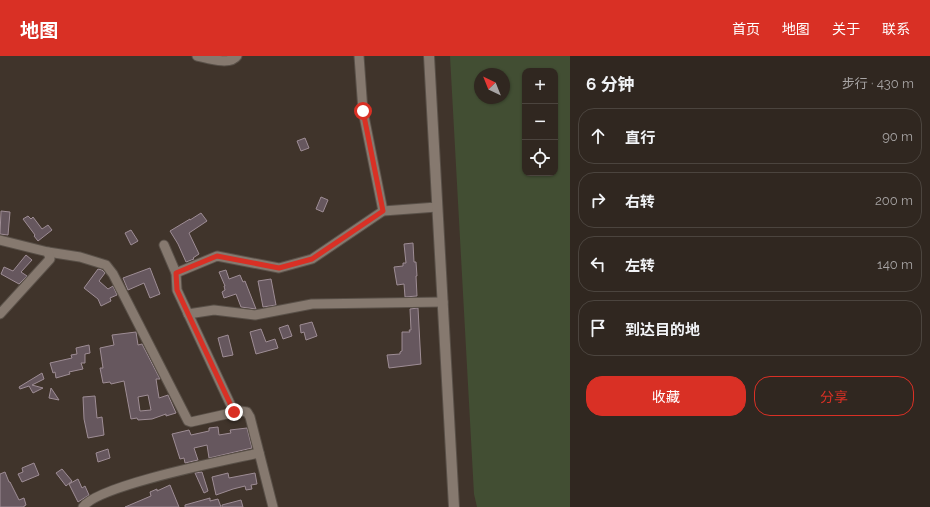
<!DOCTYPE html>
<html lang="zh">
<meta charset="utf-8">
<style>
body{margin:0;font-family:Raleway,"Noto Sans SC",sans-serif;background:#3c332d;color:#f1f3f6}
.controls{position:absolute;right:12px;top:12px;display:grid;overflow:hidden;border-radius:8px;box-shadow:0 1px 3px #0004}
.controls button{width:36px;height:36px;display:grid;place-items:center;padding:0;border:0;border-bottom:1px solid #4b443e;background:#302720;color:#f1f3f6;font:20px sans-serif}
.compass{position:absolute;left:474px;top:12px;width:36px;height:36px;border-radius:50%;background:#302720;box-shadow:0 1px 3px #0004;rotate:317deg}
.stop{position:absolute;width:12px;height:12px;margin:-9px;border:3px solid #d93025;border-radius:50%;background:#fff}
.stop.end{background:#d93025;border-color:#fff;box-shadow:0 1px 4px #0008}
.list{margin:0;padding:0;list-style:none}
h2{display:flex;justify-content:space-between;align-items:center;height:52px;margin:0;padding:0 16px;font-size:17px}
h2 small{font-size:13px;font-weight:400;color:#a8a5a5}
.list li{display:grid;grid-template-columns:26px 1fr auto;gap:12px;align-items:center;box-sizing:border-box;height:56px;margin:0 8px 8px;padding:0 8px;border:1px solid #4b443e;border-radius:16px}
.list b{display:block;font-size:15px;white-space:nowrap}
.list em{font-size:13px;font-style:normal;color:#a8a5a5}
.actions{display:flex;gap:8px;padding:12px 16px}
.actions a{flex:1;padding:9px 0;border:1px solid #d93025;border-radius:16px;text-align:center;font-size:14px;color:#d93025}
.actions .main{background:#d93025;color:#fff}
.icon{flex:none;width:22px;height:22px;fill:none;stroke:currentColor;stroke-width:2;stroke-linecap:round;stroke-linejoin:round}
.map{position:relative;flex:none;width:570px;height:451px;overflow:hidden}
header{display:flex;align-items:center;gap:24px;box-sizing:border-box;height:56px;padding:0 20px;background:#d93025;color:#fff}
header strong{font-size:19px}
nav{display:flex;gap:22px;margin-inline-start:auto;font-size:14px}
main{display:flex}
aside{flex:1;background:#302720}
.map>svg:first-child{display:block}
.green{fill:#424e33;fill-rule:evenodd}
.building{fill:#66575e;stroke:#9e8d95;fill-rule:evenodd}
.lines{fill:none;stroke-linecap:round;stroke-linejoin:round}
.street-casing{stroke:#595048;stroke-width:11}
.secondary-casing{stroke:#595048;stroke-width:12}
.street{stroke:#86796f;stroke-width:9}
.secondary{stroke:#86796f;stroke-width:10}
.route{stroke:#d93025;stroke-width:5}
</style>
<header>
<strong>地图</strong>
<nav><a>首页</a><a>地图</a><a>关于</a><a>联系</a></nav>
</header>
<main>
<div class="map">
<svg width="570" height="451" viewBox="0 0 570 451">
<rect width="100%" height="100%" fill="#40342b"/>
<!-- green -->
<path class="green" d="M450,0H570V451H477L474,438ZM525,15H555V117H525ZM480,18H504V42H480Z"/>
<!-- building -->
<g class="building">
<polygon points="305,82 309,92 301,95 297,85"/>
<polygon points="321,141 328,144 323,156 316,153"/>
<polygon points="1,155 10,156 8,179 0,178"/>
<polygon points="201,157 207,165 189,177 199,198 193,202 194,203 186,206 178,188 170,175 190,163 190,164"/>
<polygon points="28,160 31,163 33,161 42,173 48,169 52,174 38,185 34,180 35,179 23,163"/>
<polygon points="131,174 138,185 131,189 125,177"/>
<polygon points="413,187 414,206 416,206 417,220 416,220 417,240 405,241 404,228 397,229 394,211 403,210 403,207 406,207 404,188"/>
<polygon points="26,199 32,204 21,216 27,220 19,228 1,218 4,211 13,215"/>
<polygon points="150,212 160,238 150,242 144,227 128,234 123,222"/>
<polygon points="98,213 102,214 105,217 99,225 108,233 113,230 117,239 110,242 111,245 101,250 98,243 84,232"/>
<polygon points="226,214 229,223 240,219 243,226 245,225 256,253 241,251 236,238 224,242 222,236 225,234 224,230 225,230 219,216"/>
<polygon points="271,223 276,249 263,251 258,225"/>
<polygon points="418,252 421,308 389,312 387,299 400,298 400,296 402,295 402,276 410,276 409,274 411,274 410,253"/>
<polygon points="312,266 317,280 306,284 304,276 301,277 300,269"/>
<polygon points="288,269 292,280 283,283 279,272"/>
<polygon points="261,273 266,286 275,283 278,292 256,298 250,276"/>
<path d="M136,276L138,289L142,288L160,323H156L159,342L168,339L176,357L166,360V358L152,363L138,364L137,362L131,363L124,325L111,328L110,326L103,327L100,312H103L100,292L114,289L112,279ZM148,339L151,354L140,355L138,341Z"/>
<polygon points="228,279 233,299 223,301 218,282"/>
<polygon points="89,289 90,297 85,298 85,307 81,307 83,313 69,316 70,318 56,322 55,316 53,317 50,307 72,302 71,299 77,298 76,292"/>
<polygon points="42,317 44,323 32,329 43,332 33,337 29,330 20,333 19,331"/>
<polygon points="51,332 59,344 49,342"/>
<polygon points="95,340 97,362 102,361 104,379 88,382 84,363 83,341"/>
<polygon points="218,371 219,379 231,377 230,374 247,372 252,392 209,402 207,389 194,392 198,404 185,407 184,402 180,403 172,378 189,374 191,379 209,375 209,372"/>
<polygon points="108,393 110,402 98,406 96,397"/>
<polygon points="34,407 39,419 22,426 18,418 23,416 22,412"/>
<polygon points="62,413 72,425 66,430 56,417"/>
<polygon points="5,416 9,426 10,426 19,444 24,442 26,449 24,450 24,451 0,451 0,418"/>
<polygon points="202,416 208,435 204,437 195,417"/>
<polygon points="228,417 229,422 255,417 257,428 251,429 252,433 246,434 245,430 233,433 216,439 212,421"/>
<polygon points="78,423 82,432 85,430 89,439 78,446 69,428"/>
<polygon points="170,429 179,451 125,451 151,440 150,436 157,433 157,435"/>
<polygon points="210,442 210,445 218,443 221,451 185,451 185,449"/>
<polygon points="241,444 243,451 222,451 222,449"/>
</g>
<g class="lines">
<!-- street casing -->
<g class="street-casing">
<g id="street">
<path d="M197,0C207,2 230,10 237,0"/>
<polyline points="359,0 363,55 383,155"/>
<polyline points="0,184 48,196 80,201 106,209 113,218 188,365 191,366 240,355 247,356 250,361 273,451"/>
<polyline points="164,189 176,217 177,234 234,356"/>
<polyline points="176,217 217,200 279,212 312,203 383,155 437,151"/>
<polyline points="0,258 50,203 48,196"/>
<polyline points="188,258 214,254 255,259 312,248 443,246"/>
<path d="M83,451C98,429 228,404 259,397"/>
</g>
</g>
<!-- secondary casing -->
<g class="secondary-casing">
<polyline id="secondary" points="429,0 454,451"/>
</g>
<!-- street -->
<use href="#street" class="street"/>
<!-- secondary -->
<use href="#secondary" class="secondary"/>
</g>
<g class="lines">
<!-- route -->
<polyline class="route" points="234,356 177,234 176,217 217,200 279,212 312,203 383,155 363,55"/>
</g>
</svg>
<div class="controls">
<button>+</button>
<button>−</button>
<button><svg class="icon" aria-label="locate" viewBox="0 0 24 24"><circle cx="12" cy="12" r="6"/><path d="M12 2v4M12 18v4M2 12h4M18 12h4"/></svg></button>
</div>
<svg class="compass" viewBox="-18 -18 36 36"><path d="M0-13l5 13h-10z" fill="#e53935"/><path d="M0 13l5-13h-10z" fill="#a8a5a5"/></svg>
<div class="stop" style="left:363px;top:55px"></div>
<div class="stop end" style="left:234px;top:356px"></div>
</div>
<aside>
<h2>6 分钟<small>步行 · 430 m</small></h2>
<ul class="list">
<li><svg class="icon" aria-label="ahead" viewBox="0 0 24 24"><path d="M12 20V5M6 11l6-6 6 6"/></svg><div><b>直行</b></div><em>90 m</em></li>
<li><svg class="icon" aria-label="right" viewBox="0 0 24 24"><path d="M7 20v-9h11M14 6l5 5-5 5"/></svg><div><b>右转</b></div><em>200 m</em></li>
<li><svg class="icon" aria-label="left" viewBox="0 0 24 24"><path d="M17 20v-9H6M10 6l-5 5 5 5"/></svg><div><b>左转</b></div><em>140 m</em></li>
<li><svg class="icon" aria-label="arrive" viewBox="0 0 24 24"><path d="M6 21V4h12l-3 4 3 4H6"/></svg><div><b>到达目的地</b></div></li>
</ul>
<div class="actions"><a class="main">收藏</a><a>分享</a></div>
</aside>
</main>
